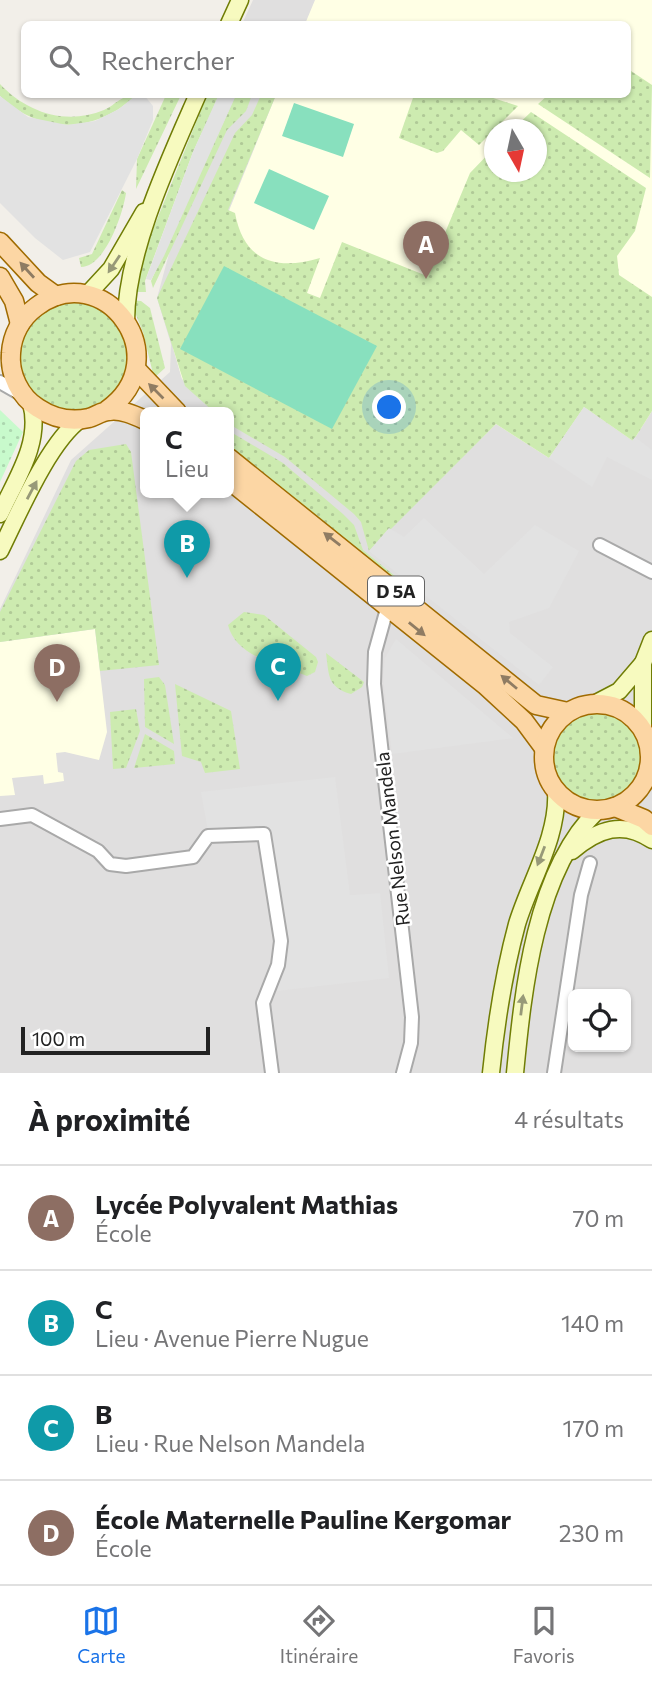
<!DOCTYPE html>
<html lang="fr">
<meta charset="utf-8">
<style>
body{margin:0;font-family:Commissioner,sans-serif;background:#f6f6f6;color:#202124}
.controls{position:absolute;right:21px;bottom:21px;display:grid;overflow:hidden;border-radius:10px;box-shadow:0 2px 5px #0004}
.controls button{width:63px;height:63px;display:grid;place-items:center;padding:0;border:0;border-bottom:2px solid #e0e0e0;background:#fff;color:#202124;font:35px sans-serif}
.compass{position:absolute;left:484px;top:119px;width:63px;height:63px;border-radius:50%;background:#fff;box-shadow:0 2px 5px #0004;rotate:171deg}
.scale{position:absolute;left:21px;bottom:18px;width:189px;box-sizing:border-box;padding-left:7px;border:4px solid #222;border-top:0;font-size:19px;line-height:24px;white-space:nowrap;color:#222;-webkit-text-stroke:5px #fff;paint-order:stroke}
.you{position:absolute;left:390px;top:408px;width:24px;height:24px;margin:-18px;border:5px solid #fff;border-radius:50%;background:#1a73e8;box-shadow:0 0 0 10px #1a73e833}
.badge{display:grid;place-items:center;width:46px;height:46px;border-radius:50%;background:#1a73e8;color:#fff;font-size:23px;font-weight:700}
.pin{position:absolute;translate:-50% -58px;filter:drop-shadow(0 2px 4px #0008)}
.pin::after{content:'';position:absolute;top:37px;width:24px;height:21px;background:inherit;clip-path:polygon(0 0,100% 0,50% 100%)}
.popup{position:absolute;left:140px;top:407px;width:94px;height:91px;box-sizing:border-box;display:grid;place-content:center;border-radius:10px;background:#fff;filter:drop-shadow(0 2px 5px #0005);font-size:23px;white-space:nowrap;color:#757577}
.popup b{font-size:26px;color:#202124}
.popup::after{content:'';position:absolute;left:50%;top:100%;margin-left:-14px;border:14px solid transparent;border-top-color:#fff}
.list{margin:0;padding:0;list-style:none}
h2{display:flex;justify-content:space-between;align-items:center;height:91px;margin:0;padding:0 28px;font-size:30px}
h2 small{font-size:23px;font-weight:400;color:#757577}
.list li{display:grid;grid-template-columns:46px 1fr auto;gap:21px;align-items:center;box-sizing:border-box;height:105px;padding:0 28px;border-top:2px solid #e0e0e0}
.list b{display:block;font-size:26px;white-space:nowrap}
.list p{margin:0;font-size:23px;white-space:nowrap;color:#757577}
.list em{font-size:23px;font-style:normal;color:#757577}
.icon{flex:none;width:38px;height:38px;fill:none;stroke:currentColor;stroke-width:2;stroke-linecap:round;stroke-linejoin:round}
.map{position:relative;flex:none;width:652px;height:1073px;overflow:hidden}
.search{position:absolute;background:#fff;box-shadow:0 2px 5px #0004;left:21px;right:21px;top:21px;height:77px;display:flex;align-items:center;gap:18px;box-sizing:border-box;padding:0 24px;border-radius:10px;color:#757577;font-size:26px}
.sheet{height:511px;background:#fff}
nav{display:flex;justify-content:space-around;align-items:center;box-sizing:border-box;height:98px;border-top:2px solid #e0e0e0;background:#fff;font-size:19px;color:#757577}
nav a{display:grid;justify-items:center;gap:4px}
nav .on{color:#1a73e8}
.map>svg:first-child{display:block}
.residential{fill:#e0dfdf;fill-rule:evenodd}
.education{fill:#ffffe5;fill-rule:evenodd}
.grass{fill:url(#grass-dots)}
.park{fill:url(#park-dots)}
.pitch{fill:#88e0be}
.parking{fill:#e2e2e2}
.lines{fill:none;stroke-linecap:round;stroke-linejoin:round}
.street-casing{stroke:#a9a9a9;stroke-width:16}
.secondary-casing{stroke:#707d05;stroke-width:19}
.primary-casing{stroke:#a06b00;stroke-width:21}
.street{stroke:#fff;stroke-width:12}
.secondary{stroke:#f7fabf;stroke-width:16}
.primary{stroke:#fcd6a4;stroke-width:18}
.oneway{fill:#979978}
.oneway2{fill:#8f7c63}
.labels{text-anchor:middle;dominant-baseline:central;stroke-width:5;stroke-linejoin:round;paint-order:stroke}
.shield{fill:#fff;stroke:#646464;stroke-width:2}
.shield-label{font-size:18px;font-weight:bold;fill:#222}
.street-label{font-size:19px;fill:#222;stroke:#fff}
</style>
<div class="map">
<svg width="652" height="1073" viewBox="0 0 652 1073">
<defs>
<pattern id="grass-dots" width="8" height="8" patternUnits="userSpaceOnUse" patternTransform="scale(1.75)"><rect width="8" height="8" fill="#cdebb0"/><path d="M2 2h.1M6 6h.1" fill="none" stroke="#b0c997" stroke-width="1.8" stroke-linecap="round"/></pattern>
<pattern id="park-dots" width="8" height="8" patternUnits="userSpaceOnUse" patternTransform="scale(1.75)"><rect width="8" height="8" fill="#c8facc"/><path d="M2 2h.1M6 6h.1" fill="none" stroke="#acd6af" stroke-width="1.8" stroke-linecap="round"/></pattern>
</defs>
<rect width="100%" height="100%" fill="#f2efe9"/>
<!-- residential -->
<path class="residential" d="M253,0H652V1073H0V609L71,460L170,372L171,344L157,298L212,95L628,94V24H242ZM494,130H536V172H494ZM145,412H229V492H145ZM573,994H626V1047H573Z"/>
<!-- education -->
<g class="education">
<path d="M315,0H652V411L633,441L584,407L549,458L496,424L384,533L302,457L182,379L173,348L276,95L628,94V24H305ZM494,130H536V172H494Z"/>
<polygon points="95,629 107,732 99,760 65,752 56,753 58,772 63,773 64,781 44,784 43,775 12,778 15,795 0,796 0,642"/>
</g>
<!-- grass -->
<g class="grass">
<polygon points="628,69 652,85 650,178 538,104 548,95 628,94"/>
<path d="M0,84C26,112 66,126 104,110C117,104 121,95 136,95C96,134 40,135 0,96Z"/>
<polygon points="166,95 181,95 136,189 137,159"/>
<polygon points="207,95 219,95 193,152 145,281 146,292 134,292 142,257"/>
<polygon points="236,95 252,95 246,111 227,130 153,288 151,281"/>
<path d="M261,95H276L228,210L235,213C244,262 277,271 320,258L307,293L320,298L342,242L427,276L470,173L494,148V172H536V130L513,129L531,112L646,188L635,231L617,256L619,275L652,297V411L633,441L584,407L549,458L496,424L369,551L361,522L354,514L285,457L229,424V412H214L185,386L157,298L235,133L252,115Z"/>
<polygon points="414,95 484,95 518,106 479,145 461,130 443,151 437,153 399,138"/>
<path d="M122,190L126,193C123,214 105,267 81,267L79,258L92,254Z"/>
<polygon points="130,300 141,301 150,308 165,368 154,378 143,332"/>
<circle cx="74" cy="357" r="54"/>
<polygon points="229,431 283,463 343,514 354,525 363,550 417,594 411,594 229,450"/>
<polygon points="126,444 131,452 159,665 100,671 95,629 0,642 0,612 76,461 89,450"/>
<path d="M244,612L264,615L316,657L318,662L315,672L307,676C278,664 236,657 228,625Z"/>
<path d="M326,653L364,682L362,687L351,694C327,687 329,675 326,653Z"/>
<polygon points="159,677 165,685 174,744 145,727 144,679"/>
<polygon points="175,684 231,711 240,769 205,773 201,762 182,756"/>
<polygon points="136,709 140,731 126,768 113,769 110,712"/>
<circle cx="597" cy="758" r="45"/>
<polygon points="145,734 174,751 175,764 134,768"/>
</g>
<!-- park -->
<polygon class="park" points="0,410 23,432 0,482"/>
<!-- pitch -->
<g class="pitch">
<polygon points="294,103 354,124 343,157 282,136"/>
<polygon points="269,169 329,196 314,230 254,203"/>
<polygon points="224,266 377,346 332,429 180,349"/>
</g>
<!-- parking -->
<g class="parking">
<polygon points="219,94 236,95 164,256 151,280 146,279 193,152"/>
<polygon points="136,95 144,95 153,106 153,120 137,159 90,252 63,260 35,238 0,203 0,96 28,117 67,125 95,121 119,109"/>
<polygon points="584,407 632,441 635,437 652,450 652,480 607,457 592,487 549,458"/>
<polygon points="424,518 484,574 535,525 579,551 549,608 509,622 510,633 553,667 539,685 369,551 389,528 404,537"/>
<polygon points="396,639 513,738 392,754 383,677 385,658"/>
<polygon points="335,777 350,895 380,893 389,978 277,991 285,949 269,831 266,828 208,831 201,792"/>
</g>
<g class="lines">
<!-- street casing -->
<g class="street-casing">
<g id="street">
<polyline points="0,382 21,394"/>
<polyline points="600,545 652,572"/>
<polyline points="388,605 375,652 374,684 412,1017 411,1043 403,1073"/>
<polyline points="0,819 32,815 98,851 110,864 126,866 193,857 208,836 264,834 281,941 278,965 263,1003 272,1073"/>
<polyline points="554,1073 581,895 590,863"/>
</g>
</g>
<!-- secondary casing -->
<g class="secondary-casing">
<g id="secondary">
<polyline points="229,24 240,0"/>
<polyline points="87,295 111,269 144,212"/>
<path d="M126,321C126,251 170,158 198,94"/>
<path d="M0,514C16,479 42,442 31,403"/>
<path d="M0,551C18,515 49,441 81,419"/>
<polyline points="596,703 619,691 643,663"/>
<polyline points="643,728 643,663 652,640"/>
<path d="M572,851C598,829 623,820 652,840"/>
<path d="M491,1073C496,1024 504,972 517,924C530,881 559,836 556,791"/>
<path d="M515,1073C523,991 535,870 598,810"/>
</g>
</g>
<!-- primary casing -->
<g class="primary-casing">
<g id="primary">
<polyline points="0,242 38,283 56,296"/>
<polyline points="0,277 14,301 20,324"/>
<polyline points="136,369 177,412"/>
<path d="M107,410C180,358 103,256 36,307C21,318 12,335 11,353C9,374 20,397 38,408C53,418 71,422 89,418C96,416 102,411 109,411C121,409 134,415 145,420"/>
<polyline points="229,458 536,705 568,712"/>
<polyline points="229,480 485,685 524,721 544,748"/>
<circle cx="597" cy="757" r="53"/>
<polyline points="615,807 644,819 652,826"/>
</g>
</g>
<!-- street -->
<use href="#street" class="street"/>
<!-- secondary -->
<use href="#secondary" class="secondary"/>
<!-- primary -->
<use href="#primary" class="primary"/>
</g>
<!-- one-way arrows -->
<defs><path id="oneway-solid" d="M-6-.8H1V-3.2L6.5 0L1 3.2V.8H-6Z" transform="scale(1.75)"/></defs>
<g class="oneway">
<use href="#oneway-solid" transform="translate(114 264) rotate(124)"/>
<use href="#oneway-solid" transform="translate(32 490) rotate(-62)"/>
<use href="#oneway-solid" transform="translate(541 856) rotate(111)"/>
<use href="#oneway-solid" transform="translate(522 1005) rotate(-83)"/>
</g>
<g class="oneway2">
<use href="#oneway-solid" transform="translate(27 270) rotate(-132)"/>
<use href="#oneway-solid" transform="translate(156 391) rotate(-135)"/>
<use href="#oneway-solid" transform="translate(332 539) rotate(-142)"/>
<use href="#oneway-solid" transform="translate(417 629) rotate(39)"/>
<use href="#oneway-solid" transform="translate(509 682) rotate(-140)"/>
</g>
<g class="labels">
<!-- shield labels -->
<rect class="shield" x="368" y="576.5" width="56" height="29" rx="5"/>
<g class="shield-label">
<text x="396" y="591">D 5A</text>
</g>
<!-- street labels -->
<g class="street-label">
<text transform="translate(392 839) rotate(-97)">Rue Nelson Mandela</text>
</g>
</g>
</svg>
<div class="controls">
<button><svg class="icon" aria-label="locate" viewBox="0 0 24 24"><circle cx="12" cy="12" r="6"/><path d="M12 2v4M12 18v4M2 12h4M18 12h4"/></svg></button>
</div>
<svg class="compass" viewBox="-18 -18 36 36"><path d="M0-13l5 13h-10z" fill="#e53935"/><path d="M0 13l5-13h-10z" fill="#757577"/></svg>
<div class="scale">100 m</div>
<div class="you"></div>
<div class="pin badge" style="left:426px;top:279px;background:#8d6e63">A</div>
<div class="pin badge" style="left:187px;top:578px;background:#0f9aa8">B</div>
<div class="popup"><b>C</b>Lieu</div>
<div class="pin badge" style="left:278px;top:701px;background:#0f9aa8">C</div>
<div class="pin badge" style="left:57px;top:702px;background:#8d6e63">D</div>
<div class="search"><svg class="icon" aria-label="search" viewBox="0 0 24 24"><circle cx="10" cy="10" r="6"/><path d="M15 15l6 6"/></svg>Rechercher</div>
</div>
<section class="sheet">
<h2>À proximité<small>4 résultats</small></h2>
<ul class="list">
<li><span class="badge" style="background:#8d6e63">A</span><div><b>Lycée Polyvalent Mathias</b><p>École</p></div><em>70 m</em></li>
<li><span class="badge" style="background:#0f9aa8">B</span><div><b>C</b><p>Lieu · Avenue Pierre Nugue</p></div><em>140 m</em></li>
<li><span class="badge" style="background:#0f9aa8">C</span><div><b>B</b><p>Lieu · Rue Nelson Mandela</p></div><em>170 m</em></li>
<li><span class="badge" style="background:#8d6e63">D</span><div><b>École Maternelle Pauline Kergomar</b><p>École</p></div><em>230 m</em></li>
</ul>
</section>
<nav>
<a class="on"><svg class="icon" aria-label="map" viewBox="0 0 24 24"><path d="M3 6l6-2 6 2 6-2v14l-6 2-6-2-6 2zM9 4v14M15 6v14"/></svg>Carte</a>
<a><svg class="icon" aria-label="directions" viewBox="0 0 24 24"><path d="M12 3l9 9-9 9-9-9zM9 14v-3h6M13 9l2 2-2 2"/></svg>Itinéraire</a>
<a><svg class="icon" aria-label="saved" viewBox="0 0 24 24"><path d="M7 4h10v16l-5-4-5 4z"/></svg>Favoris</a>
</nav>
